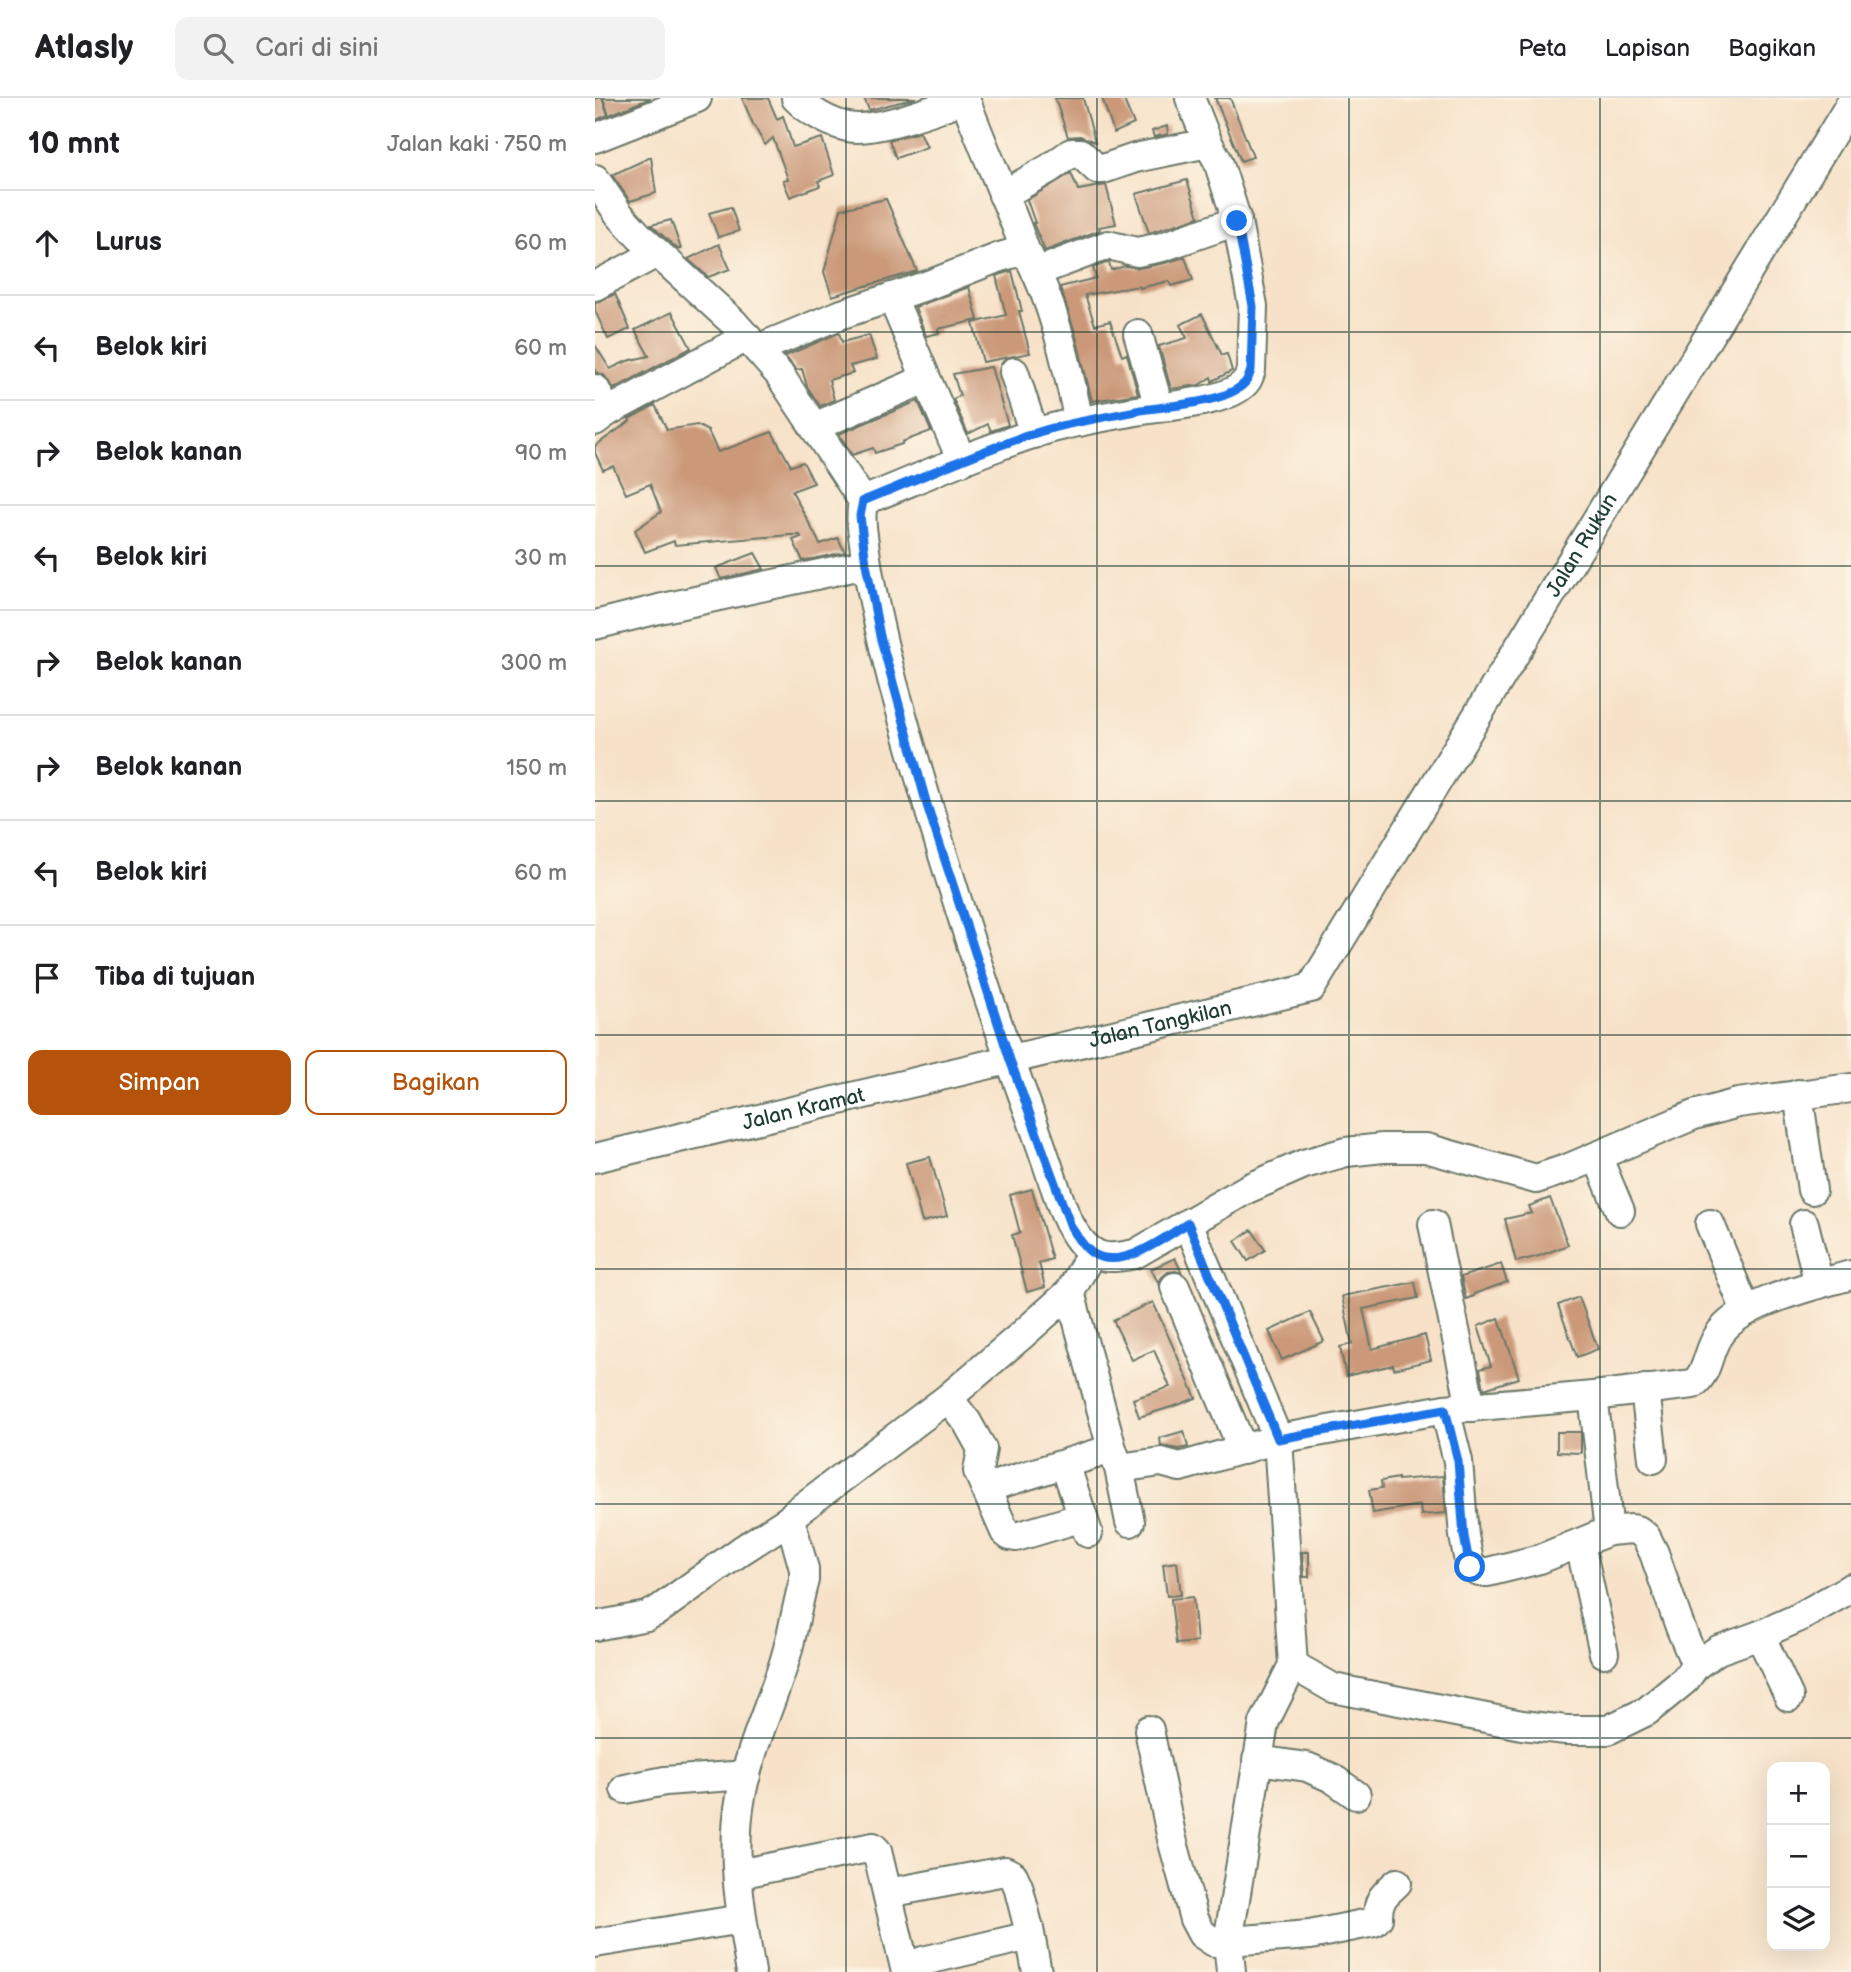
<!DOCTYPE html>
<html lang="id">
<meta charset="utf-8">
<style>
body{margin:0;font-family:"Balsamiq Sans",sans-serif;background:#f2f2f2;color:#202124}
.controls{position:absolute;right:21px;bottom:21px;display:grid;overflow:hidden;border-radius:14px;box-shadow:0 7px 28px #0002}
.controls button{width:63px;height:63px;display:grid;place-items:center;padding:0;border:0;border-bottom:2px solid #e0e0e0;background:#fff;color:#202124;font:35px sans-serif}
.stop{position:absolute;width:21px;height:21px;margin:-16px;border:5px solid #1a73e8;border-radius:50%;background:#fff}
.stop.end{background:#1a73e8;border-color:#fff;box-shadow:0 2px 7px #0008}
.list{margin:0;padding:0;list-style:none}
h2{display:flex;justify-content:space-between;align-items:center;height:91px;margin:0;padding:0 28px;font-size:30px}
h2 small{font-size:23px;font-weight:400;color:#757577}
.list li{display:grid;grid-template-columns:46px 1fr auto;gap:21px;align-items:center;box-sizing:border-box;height:105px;padding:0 28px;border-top:2px solid #e0e0e0}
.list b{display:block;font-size:26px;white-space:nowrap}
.list em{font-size:23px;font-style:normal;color:#757577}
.actions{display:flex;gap:14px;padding:21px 28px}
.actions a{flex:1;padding:16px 0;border:2px solid #b45309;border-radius:14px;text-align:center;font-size:24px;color:#b45309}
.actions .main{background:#b45309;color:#fff}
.icon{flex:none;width:38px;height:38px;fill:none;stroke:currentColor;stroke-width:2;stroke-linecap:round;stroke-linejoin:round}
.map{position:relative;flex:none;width:1256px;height:1874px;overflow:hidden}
header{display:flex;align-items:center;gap:42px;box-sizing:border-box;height:98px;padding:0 35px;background:#fff;border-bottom:2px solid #e0e0e0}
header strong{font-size:33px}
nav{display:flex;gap:38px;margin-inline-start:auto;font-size:24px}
.search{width:490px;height:63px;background:#f2f2f2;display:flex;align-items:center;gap:18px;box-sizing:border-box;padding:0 24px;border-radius:14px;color:#757577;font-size:26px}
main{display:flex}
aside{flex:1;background:#fff}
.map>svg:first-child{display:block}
.building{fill:#cb9979}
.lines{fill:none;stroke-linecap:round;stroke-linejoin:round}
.minor-casing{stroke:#6b7768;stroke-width:32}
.minor{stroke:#fff;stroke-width:28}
.route{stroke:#1a73e8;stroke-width:9}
.grid{fill:none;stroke:#1f3d34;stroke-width:2;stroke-opacity:0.55}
.labels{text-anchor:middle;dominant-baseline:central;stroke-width:5;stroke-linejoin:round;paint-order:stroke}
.street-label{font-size:21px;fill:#1f3d34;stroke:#fcf5e5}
</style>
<header>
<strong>Atlasly</strong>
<div class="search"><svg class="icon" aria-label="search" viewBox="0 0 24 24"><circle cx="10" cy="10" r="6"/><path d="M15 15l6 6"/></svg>Cari di sini</div>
<nav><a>Peta</a><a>Lapisan</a><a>Bagikan</a></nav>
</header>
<main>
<aside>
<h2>10 mnt<small>Jalan kaki · 750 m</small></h2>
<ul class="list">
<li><svg class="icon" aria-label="ahead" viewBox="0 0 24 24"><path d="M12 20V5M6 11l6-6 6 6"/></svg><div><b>Lurus</b></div><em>60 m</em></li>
<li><svg class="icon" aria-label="left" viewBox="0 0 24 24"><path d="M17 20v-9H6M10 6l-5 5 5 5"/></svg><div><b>Belok kiri</b></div><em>60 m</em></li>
<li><svg class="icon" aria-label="right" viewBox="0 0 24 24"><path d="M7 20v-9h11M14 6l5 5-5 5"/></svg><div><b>Belok kanan</b></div><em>90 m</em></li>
<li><svg class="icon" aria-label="left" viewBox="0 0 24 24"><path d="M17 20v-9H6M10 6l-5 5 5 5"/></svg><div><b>Belok kiri</b></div><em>30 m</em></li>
<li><svg class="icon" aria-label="right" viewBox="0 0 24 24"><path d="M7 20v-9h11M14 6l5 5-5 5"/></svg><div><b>Belok kanan</b></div><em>300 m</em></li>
<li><svg class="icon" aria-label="right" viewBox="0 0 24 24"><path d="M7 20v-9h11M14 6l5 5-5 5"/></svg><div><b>Belok kanan</b></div><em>150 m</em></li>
<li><svg class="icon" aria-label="left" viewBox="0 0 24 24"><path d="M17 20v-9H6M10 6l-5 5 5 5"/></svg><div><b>Belok kiri</b></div><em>60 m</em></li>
<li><svg class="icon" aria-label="arrive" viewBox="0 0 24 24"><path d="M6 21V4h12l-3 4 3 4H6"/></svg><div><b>Tiba di tujuan</b></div></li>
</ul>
<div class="actions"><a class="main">Simpan</a><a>Bagikan</a></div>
</aside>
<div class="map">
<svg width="1256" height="1874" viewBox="0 0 1256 1874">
<rect width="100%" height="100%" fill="#fcf5e5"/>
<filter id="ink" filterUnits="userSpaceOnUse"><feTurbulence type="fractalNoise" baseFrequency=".0143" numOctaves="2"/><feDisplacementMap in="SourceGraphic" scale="14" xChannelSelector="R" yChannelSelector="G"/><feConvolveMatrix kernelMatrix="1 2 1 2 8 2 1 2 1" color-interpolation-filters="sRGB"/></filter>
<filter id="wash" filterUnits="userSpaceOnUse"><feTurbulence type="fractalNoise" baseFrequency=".00686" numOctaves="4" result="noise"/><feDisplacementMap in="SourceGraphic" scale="28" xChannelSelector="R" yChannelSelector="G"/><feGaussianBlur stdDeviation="1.57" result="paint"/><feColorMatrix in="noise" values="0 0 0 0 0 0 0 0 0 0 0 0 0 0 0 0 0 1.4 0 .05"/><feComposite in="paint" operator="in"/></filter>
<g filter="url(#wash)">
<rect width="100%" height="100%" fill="#f7e2c9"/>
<g id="blocks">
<!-- building -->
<g class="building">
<polygon points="0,0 7,0 13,17 0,22"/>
<polygon points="8,0 56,0 14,17"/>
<polygon points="147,0 173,0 182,21 188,18 198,49 227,40 239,77 223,83 225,88 195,99 188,82 193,81 178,40 170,47 158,26"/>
<polygon points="269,0 321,0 274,12"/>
<polygon points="460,0 488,0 500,44 485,38 473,39"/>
<polygon points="507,0 528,0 539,26 519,35"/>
<polygon points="620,0 635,0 658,59 646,63"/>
<polygon points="572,28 573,36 559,39 557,33"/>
<polygon points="325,34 332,49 301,60 294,42"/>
<polygon points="56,59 61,95 35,103 17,77"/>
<polygon points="476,75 483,92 511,87 521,126 504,129 505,132 450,153 438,125 440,125 432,102"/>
<polygon points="592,82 604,119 554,135 541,96"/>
<polygon points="291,101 322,173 237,198 229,174 246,111"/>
<polygon points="136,109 144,133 123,139 114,115"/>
<polygon points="76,122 86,151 83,151 56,127"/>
<polygon points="124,146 135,171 113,179 93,161"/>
<polygon points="590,159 598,182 576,188 574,183 545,190 544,188 490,197 500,227 515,223 527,258 532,256 543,296 497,303 480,234 465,189 501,180 498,170 514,164 516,172 530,168 545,170 570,165"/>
<polygon points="417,173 427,213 424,213 435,255 388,264 378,225 411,217 401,178"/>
<polygon points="374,189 383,222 343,231 344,235 331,238 320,209"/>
<polygon points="20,196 35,231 13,241 0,213 0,205"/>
<polygon points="77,214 96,250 19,291 9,277 0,274 0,247 15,271 32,263 54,258 40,232"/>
<polygon points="607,216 627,257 632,256 637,273 617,283 616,279 604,287 576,291 564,248 592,240 585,227"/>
<polygon points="244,235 247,244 274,237 282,261 255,268 258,275 234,282 239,302 225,308 212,288 207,271 201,272 190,258"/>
<polygon points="396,269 413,327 396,333 393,326 373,336 358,301 365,298 358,276"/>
<polygon points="323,303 336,333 307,344 307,346 280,355 278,350 257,357 244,336"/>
<polygon points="60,307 72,332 102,327 113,333 123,354 177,334 196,368 208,364 219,385 197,393 225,446 243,440 250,454 208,463 198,442 206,439 205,437 195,437 80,447 79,443 50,454 40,432 66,414 55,386 31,396 18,368 8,372 0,355 0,348 35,323 34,321"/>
<polygon points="160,455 169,471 126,481 121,470"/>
<polygon points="335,1059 352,1118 327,1124 311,1065"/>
<polygon points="437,1091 457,1161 444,1165 450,1189 432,1194 417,1137 425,1135 415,1097"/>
<polygon points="955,1100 973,1147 944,1158 921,1164 910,1121 937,1115 934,1108"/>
<polygon points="657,1132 670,1152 653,1163 640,1143"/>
<polygon points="580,1160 587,1175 581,1173 573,1174 566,1180 564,1186 556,1171"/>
<polygon points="906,1166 912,1184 879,1196 879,1198 871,1201 866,1179"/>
<polygon points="820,1184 823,1200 768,1211 777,1251 830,1237 836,1262 799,1271 798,1267 751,1278 745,1249 757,1246 747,1198"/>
<polygon points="984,1199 1003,1251 982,1259 963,1207"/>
<polygon points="558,1204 601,1300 583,1307 544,1319 538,1301 575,1289 559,1252 537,1262 518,1222"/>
<polygon points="715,1214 729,1243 687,1262 674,1233"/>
<polygon points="904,1220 924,1280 889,1291 885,1271 896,1268 883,1228"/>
<polygon points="589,1333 593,1349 584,1351 566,1348 565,1340"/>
<polygon points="962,1334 986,1334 986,1355 962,1354"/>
<polygon points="848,1378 851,1415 826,1417 825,1407 778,1415 774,1392 787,1390 786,1383 803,1380 803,1382"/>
<polygon points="707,1454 714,1454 714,1479 709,1479"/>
<polygon points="582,1464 586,1497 572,1498 568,1466"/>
<polygon points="598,1499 602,1544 581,1546 576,1501"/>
</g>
</g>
</g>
<g filter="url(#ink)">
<use href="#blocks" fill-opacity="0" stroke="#6b7768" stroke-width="2"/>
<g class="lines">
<!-- minor casing -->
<g class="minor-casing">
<g id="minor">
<path d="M201,0C214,13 234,25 253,29C280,35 342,10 370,1"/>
<polyline points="0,40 102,0"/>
<path d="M0,81L24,116L45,139L138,224L184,276L268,403C265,418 267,430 269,445C275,492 286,539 298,585C337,726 380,866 430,1003C440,1030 449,1056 458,1083C465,1103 471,1124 484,1141C500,1163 516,1161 540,1156L652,1091L709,1066L751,1054L788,1050H831L941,1081L974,1070L1099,1017L1143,1005L1256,990"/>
<polyline points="408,97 455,70 476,55 485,55 502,71 508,71 540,60 613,45"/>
<path d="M433,157C460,208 472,267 484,324"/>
<polyline points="441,174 513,147 542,154 567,149 642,123"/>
<polyline points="0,188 62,155"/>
<polyline points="543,236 564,309"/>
<path d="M162,251L247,216L336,186L405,159L430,152C412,100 388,51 370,0"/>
<polyline points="328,273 367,363"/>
<polyline points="419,274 439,336"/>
<polyline points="0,291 12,314"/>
<polyline points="0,323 12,314 152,239"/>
<polyline points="219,329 319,286 327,279 328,273 297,199"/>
<path d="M268,403C328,379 386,352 447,333C478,323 510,319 541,313C568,308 637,305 652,282C654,279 655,275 656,272L658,208L642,123L623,63L613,45L595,0"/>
<polyline points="0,527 64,511 271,466"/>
<polyline points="1203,996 1217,1092"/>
<polyline points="1002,1058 1025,1113"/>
<path id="s1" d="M0,1060L716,890L1256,5"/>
<polyline points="593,1125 683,1341 698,1567 669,1625 633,1844 636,1874"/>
<polyline points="838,1126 876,1309"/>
<polyline points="1115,1126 1151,1213"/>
<polyline points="1209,1126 1224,1186"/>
<polyline points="580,1189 648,1352"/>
<polyline points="475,1194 517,1351 524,1370 535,1424"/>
<polyline points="1050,1291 1058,1361"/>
<polyline points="353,1300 372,1324 387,1351 383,1373 410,1434 415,1438 421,1439 488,1419"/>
<polyline points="850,1311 863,1363 869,1438 875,1469 884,1474 893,1474 945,1461 1014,1433 998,1298"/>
<polyline points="470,1366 493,1435"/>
<path d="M524,1370L566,1364L585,1369L683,1341L850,1311L998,1298L1098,1286C1114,1274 1112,1254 1123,1238C1144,1204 1218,1188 1256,1177"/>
<polyline points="391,1390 517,1351"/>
<polyline points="1014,1433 1037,1431 1044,1433 1051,1439 1059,1455 1085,1529 1101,1567"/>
<polyline points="985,1446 1009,1555"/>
<polyline points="0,1528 52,1518 62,1513 147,1452 195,1421"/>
<polyline points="698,1567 738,1590 927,1627 971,1632 1013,1632 1052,1613 1090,1582 1101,1567 1123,1552 1165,1537"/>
<polyline points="1194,1599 1165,1537 1205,1519 1256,1490"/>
<path d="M554,1632L577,1741L599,1821L607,1836L619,1844L715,1837L779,1824L783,1820C783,1801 788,1798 802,1785"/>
<polyline points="662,1662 712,1669 737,1680 761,1697"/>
<polyline points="30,1691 70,1683 151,1677"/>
<polyline points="143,1776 278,1749 282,1753 311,1874"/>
<polyline points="293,1795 410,1773 418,1777 423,1788 434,1831 442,1874"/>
<polyline points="0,1845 147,1821"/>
<polyline points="328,1863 435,1838"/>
<path d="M156,1874C146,1817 135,1756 146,1698C154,1654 173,1613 187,1571C197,1542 201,1511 209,1482V1471L195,1421L200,1415L353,1300L428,1236L475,1194L497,1154"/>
</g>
</g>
<!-- minor -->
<use href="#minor" class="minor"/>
</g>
</g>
<g class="lines" filter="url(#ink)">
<!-- route -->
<path class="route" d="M642,123L658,208L656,272C655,275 654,279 652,282C637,305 572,308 546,312C513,319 480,323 447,333C386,352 328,379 268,403L265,418L271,466L285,538L332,707L415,962L476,1129C482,1138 488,1149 497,1155C526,1174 569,1140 593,1125L683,1341L850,1311L863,1363L869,1438L875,1469"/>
</g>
<!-- grid -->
<path class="grid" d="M251,0V1874M502,0V1874M754,0V1874M1005,0V1874M0,234H1256M0,468H1256M0,703H1256M0,937H1256M0,1171H1256M0,1406H1256M0,1640H1256"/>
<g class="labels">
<!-- street labels -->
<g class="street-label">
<text stroke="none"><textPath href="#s1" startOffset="1255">Jalan Rukun</textPath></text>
<text stroke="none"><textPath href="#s1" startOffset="581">Jalan Tangkilan</textPath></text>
<text stroke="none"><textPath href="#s1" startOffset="214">Jalan Kramat</textPath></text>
</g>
</g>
</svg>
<div class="controls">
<button>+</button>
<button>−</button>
<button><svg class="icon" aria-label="layers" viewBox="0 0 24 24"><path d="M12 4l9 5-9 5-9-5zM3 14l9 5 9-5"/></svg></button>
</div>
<div class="stop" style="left:875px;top:1469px"></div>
<div class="stop end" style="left:642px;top:123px"></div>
</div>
</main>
